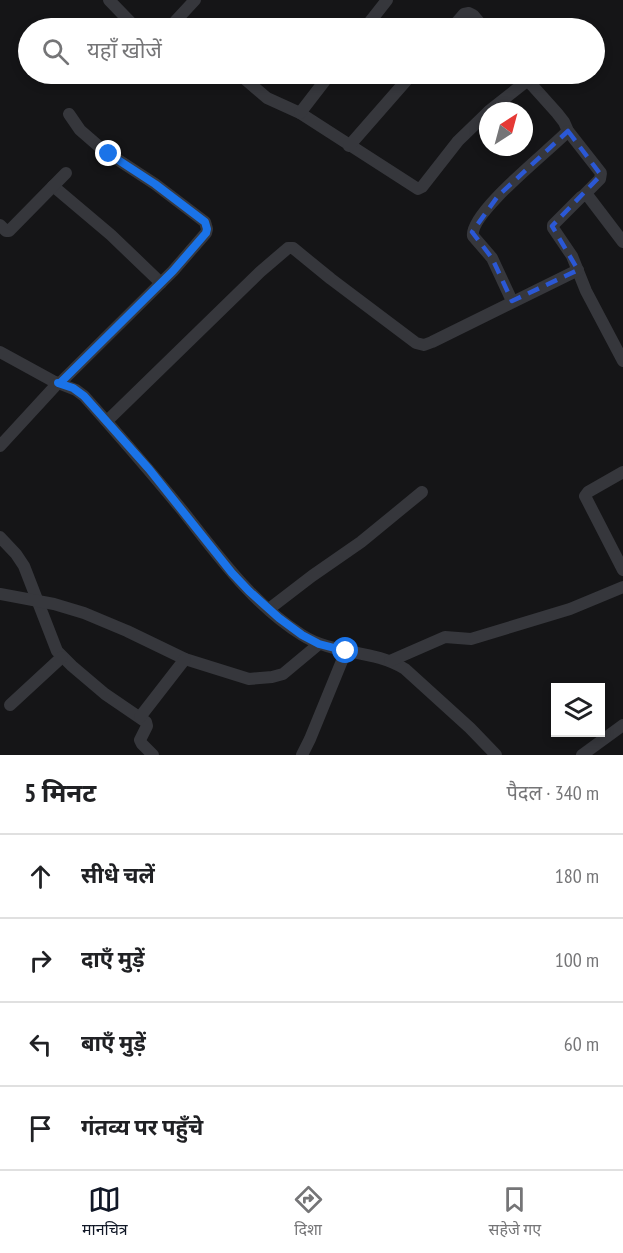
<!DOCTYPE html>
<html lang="hi">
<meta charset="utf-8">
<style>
body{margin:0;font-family:"PT Sans Narrow","Noto Sans Devanagari",sans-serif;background:#f6f6f6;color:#202124}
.controls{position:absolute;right:18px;bottom:18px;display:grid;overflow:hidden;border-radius:0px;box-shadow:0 3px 9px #0003}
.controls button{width:54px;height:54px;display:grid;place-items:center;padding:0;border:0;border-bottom:2px solid #e0e0e0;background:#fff;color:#202124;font:30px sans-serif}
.compass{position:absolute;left:479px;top:102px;width:54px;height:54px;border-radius:50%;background:#fff;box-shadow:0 3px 9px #0003;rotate:36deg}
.stop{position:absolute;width:18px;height:18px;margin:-14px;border:4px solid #1a73e8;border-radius:50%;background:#fff}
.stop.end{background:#1a73e8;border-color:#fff;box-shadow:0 2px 6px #0008}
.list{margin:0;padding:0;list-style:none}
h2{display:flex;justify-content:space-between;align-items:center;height:78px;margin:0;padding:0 24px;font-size:26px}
h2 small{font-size:20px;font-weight:400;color:#757577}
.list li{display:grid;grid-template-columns:39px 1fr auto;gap:18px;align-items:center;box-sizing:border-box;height:84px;padding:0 24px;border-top:2px solid #e0e0e0}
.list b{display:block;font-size:22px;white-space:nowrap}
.list em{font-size:20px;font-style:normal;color:#757577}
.icon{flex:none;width:33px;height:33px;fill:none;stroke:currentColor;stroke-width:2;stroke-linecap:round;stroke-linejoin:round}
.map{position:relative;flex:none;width:623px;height:755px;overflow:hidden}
.search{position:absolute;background:#fff;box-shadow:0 3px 9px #0003;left:18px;right:18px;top:18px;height:66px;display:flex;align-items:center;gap:15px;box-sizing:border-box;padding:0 21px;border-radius:33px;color:#757577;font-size:22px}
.sheet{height:414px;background:#fff}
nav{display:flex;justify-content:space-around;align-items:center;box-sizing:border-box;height:84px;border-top:2px solid #e0e0e0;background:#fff;font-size:16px;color:#757577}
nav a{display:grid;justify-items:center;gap:3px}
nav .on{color:#111827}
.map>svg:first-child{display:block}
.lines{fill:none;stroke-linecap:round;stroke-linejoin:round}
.minor{stroke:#36373c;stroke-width:12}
.route{stroke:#1a73e8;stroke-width:8}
.marked{fill:none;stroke:#2b58d5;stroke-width:4.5;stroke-dasharray:12 8;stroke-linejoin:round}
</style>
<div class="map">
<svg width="623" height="755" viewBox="0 0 623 755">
<rect width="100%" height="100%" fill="#151517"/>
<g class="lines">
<!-- minor -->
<g class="minor">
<polyline points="109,0 136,28"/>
<polyline points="169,28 195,0"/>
<polyline points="365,28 387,0"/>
<polyline points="452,28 464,14 469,13 473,15 484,28"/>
<polyline points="239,74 267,98 300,113 418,189 422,187 458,141 488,112"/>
<polyline points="522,74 557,113 564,122 568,131 601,173 600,179 583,196"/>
<polyline points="489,111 528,80"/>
<polyline points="300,113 330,74"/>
<polyline points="349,146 412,74"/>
<polyline points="53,186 111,235 161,283"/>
<polyline points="0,225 6,231 9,231 66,173"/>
<polyline points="623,242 588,196 586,195 581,197 553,225 553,228 572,256 586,291 623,361"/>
<path d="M512,301L492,258L473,236C469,213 550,150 568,131"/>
<path d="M0,352L53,381L76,390L84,396C117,433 150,471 182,510C217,554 252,604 302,635C333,655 373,649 405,669L470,728L496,755"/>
<polyline points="107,421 260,272 288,248 293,248 331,279 416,343 424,345 432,342 578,270"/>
<polyline points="0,446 58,383 60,383 173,271 206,233 207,229 205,222 155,184 103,150 80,130 69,114"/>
<polyline points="623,472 588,492 585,496 623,570"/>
<polyline points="0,537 16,554 24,566 57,651 72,666 105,694 146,722 147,726 140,740 142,744 153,755"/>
<polyline points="0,594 54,604 84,613 127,631 185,659 249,679 272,677 283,674 319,644"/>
<polyline points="269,609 312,576 361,542 422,492"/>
<polyline points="390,661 445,637 471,639 570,609 623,587"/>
<polyline points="10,705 62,657"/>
<polyline points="140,717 185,659"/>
<polyline points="302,755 310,739 346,651"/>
<polyline points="582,755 623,725"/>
</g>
</g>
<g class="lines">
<!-- route -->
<polyline class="route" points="109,154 155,184 205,222 207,229 206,233 173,271 60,383 58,383 73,388 84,396 149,469 232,573 249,591 279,618 302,635 319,644 346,651"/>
</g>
<!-- marked area -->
<path class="marked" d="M568,131L601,175L552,226L578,270L512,301L492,258L472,232L498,196Z"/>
</svg>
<div class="controls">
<button><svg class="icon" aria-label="layers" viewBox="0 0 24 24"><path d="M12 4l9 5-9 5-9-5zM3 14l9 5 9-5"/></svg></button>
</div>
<svg class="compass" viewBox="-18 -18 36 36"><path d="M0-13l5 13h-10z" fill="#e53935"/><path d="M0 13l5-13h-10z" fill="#757577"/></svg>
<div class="stop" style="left:346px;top:651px"></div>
<div class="stop end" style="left:109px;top:154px"></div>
<div class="search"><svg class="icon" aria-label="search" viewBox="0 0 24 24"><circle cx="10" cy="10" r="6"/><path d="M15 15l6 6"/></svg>यहाँ खोजें</div>
</div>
<section class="sheet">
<h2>5 मिनट<small>पैदल · 340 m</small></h2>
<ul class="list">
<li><svg class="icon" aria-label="ahead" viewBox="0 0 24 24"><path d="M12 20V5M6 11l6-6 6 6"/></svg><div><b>सीधे चलें</b></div><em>180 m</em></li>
<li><svg class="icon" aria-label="right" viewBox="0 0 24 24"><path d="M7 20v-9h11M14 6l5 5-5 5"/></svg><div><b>दाएँ मुड़ें</b></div><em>100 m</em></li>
<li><svg class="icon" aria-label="left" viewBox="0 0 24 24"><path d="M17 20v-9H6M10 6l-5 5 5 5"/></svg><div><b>बाएँ मुड़ें</b></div><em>60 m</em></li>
<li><svg class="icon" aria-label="arrive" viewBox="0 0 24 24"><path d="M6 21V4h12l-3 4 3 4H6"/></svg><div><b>गंतव्य पर पहुँचे</b></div></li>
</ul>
</section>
<nav>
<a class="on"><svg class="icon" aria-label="map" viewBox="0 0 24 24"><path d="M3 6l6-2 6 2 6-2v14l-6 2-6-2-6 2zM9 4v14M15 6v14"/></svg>मानचित्र</a>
<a><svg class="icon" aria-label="directions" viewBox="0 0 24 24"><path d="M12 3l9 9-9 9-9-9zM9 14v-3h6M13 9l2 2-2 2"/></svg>दिशा</a>
<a><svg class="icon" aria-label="saved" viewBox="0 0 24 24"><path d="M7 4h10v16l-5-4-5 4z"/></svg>सहेजे गए</a>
</nav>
